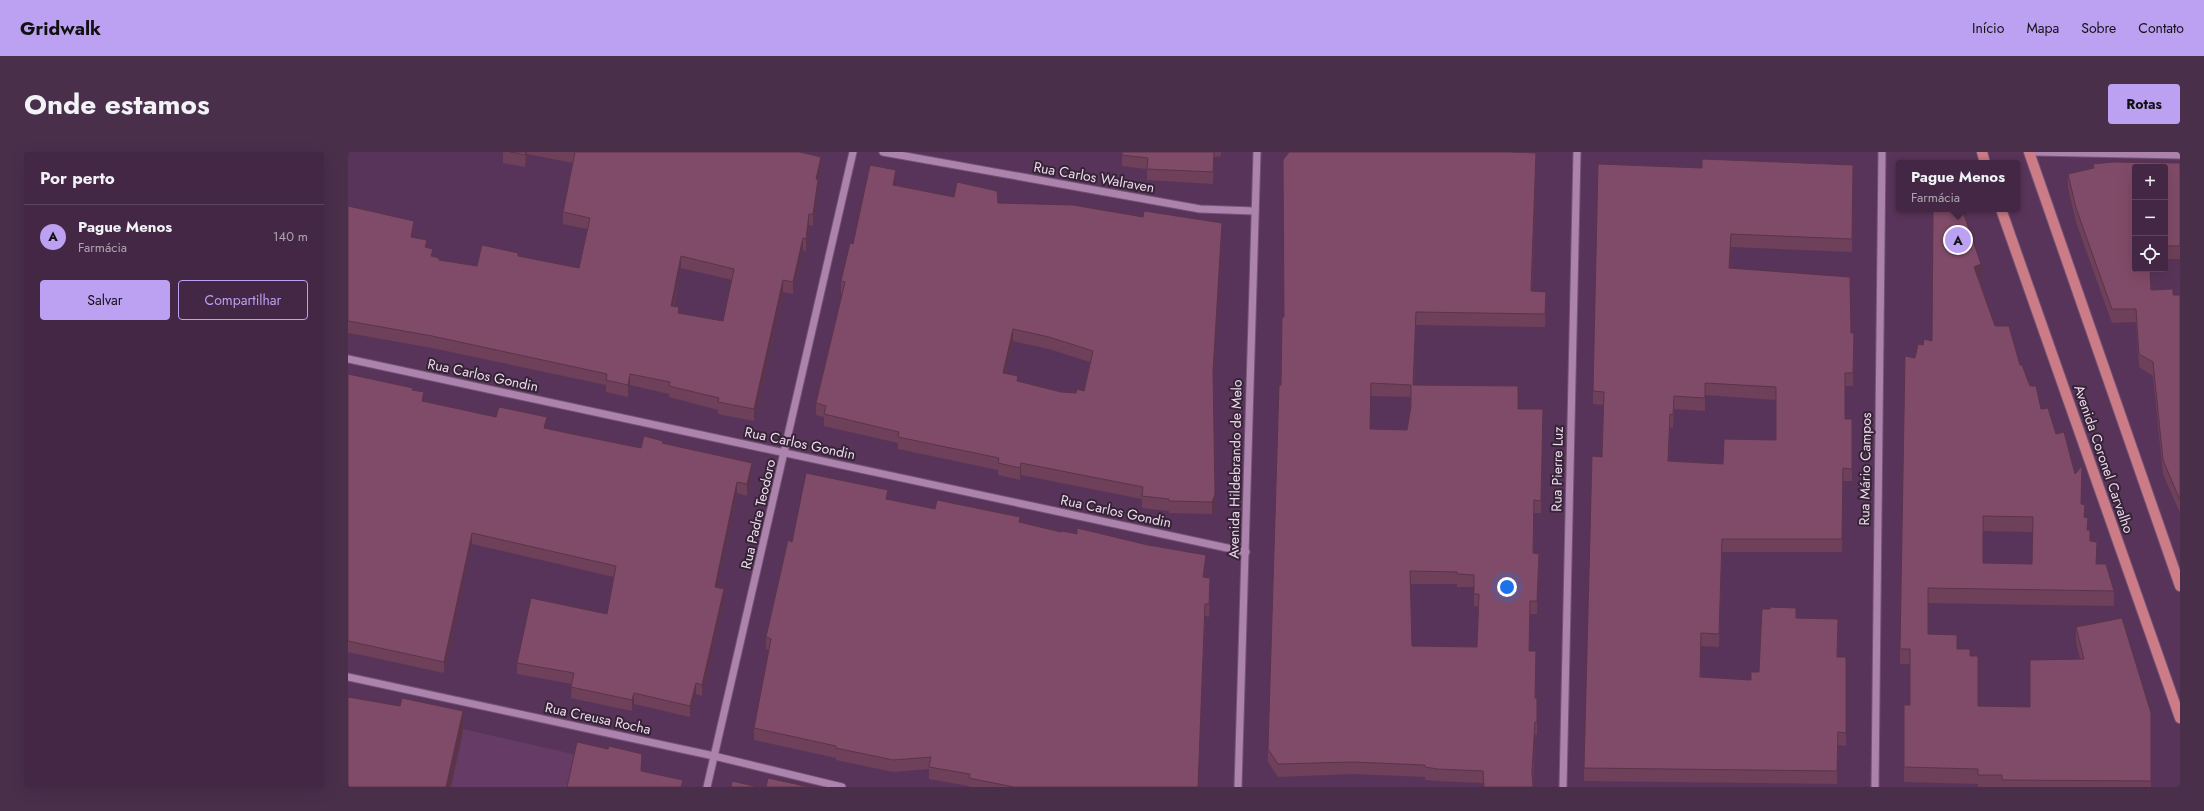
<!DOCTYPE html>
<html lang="pt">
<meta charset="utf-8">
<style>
body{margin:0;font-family:Jost,sans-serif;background:#4a2f4b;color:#f1f3f6}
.controls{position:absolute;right:12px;top:12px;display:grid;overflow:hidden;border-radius:4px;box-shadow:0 4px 16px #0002}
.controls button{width:36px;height:36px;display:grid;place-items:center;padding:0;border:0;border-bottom:1px solid #5b445d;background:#432744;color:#f1f3f6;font:20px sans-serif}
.you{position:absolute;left:1159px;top:435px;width:14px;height:14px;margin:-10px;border:3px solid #fff;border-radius:50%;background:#1a73e8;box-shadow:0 0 0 6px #1a73e833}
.badge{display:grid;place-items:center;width:26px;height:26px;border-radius:50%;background:#bca0f2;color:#111;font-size:13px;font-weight:700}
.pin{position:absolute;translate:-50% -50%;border:2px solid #fff;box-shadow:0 1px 4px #0006}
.popup{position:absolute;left:1548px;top:8px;width:124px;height:52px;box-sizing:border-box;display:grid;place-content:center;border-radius:4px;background:#432744;filter:drop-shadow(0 1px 3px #0005);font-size:13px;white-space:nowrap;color:#afa5b2}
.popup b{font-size:15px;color:#f1f3f6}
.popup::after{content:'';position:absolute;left:50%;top:100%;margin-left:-8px;border:8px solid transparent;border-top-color:#432744}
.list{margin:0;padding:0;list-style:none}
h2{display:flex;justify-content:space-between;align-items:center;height:52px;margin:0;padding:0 16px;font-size:17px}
h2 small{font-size:13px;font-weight:400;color:#afa5b2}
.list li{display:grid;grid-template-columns:26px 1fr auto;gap:12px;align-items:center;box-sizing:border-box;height:64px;padding:0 16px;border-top:1px solid #5b445d}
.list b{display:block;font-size:15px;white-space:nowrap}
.list p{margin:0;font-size:13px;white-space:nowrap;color:#afa5b2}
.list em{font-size:13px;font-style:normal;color:#afa5b2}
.actions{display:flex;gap:8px;padding:12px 16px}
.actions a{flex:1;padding:9px 0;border:1px solid #bca0f2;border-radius:4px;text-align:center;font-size:14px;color:#bca0f2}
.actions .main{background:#bca0f2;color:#111}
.icon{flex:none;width:22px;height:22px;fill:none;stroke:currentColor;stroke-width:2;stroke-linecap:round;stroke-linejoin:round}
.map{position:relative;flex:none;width:1832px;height:635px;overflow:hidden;border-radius:4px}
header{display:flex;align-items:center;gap:24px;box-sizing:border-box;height:56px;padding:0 20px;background:#bca0f2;color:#111}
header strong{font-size:19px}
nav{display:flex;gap:22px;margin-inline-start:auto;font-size:14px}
.intro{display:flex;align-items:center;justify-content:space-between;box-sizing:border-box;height:96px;padding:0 24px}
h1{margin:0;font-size:28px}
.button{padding:10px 18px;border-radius:4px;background:#bca0f2;color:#111;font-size:14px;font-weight:700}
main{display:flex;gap:24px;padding:0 24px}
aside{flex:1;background:#432744;border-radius:4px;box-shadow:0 4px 16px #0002}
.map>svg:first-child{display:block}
.built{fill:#663c67}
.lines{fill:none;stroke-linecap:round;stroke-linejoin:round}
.minor-casing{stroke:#735373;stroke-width:9}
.major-casing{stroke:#735373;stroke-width:12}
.minor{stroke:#ac83ac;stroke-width:7}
.major{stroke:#cb7c87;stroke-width:10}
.wall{fill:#6e4059;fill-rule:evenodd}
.shaded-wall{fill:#5a3449}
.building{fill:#804b68;stroke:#5a3449;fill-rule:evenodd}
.labels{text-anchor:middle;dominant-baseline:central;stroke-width:4;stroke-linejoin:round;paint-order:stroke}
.street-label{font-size:14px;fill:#f0d9ef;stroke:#342435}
</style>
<header>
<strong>Gridwalk</strong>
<nav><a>Início</a><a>Mapa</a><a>Sobre</a><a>Contato</a></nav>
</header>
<div class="intro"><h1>Onde estamos</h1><a class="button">Rotas</a></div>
<main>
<aside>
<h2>Por perto<small></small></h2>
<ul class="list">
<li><span class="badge">A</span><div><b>Pague Menos</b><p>Farmácia</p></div><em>140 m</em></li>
</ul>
<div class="actions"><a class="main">Salvar</a><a>Compartilhar</a></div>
</aside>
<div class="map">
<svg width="1832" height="635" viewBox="0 0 1832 635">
<rect width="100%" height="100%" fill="#59345a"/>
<!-- built -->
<polygon class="built" points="0,551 229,603 222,635 0,635"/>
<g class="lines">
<!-- minor casing -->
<g class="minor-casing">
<g id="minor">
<polyline points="535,0 852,57 906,59"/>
<polyline points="1686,0 1832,3"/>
<polyline points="0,207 898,400"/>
<polyline points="0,525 366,604 494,635"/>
<polyline points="359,635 505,0"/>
<polyline points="890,635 909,0"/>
<polyline points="1215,635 1229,0"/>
<polyline points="1527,635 1534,0"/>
</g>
</g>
<!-- major casing -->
<g class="major-casing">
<g id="major">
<polyline points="1634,0 1637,11"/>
<polyline points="1681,0 1832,434"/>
<polyline points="1653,57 1832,566"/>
</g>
</g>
<!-- minor -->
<use href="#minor" class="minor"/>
<!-- major -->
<use href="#major" class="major"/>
</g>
<!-- wall -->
<g class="wall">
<path d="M155,0H452L473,16L470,29V39L465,74L461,73L458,99L455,98L445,142L435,140L406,269L370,262V258L321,245V242L282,233L280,245L258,240V233L84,196L0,181V54L66,81L65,85L79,96L85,104L91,108L129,114L170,104L231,116L239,77L215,72V60L225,11L179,2L177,15L155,11ZM333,116L384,128L375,169L331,161L326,154Z"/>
<polygon points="774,0 873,0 873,4 866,5 865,32 799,28 799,17 774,14"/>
<polygon points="1832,11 1832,107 1817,107 1817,15 1787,15 1803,138 1825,143 1832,143 1832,361 1815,322 1805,224 1791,215 1788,170 1764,171 1728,70 1720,35 1720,22 1745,16 1745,12"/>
<path d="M1505,13L1504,100L1383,95L1382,116L1503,181H1506L1505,234H1497V267H1504V329H1495L1494,400H1374L1371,495L1353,494V525L1403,528L1411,520L1448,466L1490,480L1489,505H1498V594L1490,593L1489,632L1236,629V616L1254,305L1256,253L1245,252V239L1354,16ZM1357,243L1428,248V288L1375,312L1321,309L1322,275L1325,276L1326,257L1357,259Z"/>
<path d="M1188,14L1184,139L1198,140L1197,175L1068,173L1066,233L1170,257L1195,269L1193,361H1186L1185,401L1191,414L1189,462H1182L1181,499L1189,570V583H1187L1185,635H1135V631L1090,629L1077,628V625L1005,622L930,625L920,610V597L936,165ZM1023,244L1063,245V254L1059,278L1022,277ZM1063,432H1109V435H1126V454H1131L1129,495L1064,494Z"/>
<path d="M548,30L547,33L606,45L874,83L865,228L867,354L864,362L821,361V359L794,356V347L673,323L672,328L650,323V318L550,297V291L476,274V265L468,263V251L494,141H493V129L505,92ZM665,189L701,197L742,210L736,239L728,241L713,240L670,229L658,221Z"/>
<path d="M1633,112V127L1631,128L1647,174L1672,213L1693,257L1708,282L1727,322L1734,329L1733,352L1742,389L1748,412L1766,439V454L1580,451V482L1609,497L1622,504L1630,554L1682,555L1732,507L1728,490V475L1803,561V635H1630V632L1556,630V553H1562V512H1552V497L1567,206L1575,193L1584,189ZM1635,379L1685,380L1684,412L1635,411Z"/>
<polygon points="0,222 65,238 76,250 224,282 293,296 315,291 404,322 399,344 389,341 369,435 376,448 354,544 348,542 342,565 286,552 284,559 223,546 224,532 169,522 169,511 259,462 266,425 124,392 96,521 0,500"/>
<polygon points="540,347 587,357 672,370 858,415 857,426 862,438 861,465 857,464 850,635 621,635 621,634 581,627 581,617 545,620 488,608 488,606 406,588 406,576 421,498 418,497 418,485 444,390"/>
</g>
<!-- shaded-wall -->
<g class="shaded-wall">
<polygon points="178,0 179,0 179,2 177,15"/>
<polygon points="1188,1 1188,14 1183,152 1183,139"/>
<polygon points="473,5 473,16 470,29 470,39 465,74 465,62 468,27"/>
<polygon points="548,18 548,30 545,45 545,33"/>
<polygon points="461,62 461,73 458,99 458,87"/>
<polygon points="66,69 66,81 63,96 63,85"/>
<polygon points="874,71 874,83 865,231 865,219"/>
<polygon points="1383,82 1383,95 1381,128 1381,116"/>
<polygon points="455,86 455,98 445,142 445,130"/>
<polygon points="333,104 333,116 323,165 323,154"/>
<polygon points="1633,112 1633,127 1626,130 1626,115"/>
<polygon points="435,128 435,140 406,269 406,257"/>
<polygon points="1068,160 1068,173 1065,245 1065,233"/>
<polygon points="665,177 665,189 655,233 655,221"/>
<polygon points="282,222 282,233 280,245 280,233"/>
<polygon points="76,240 76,251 74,249"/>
<polygon points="1195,257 1195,269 1193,361 1193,349"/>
<polygon points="1322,262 1322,275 1320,322 1320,309"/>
<polygon points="199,265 199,276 196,287 196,276"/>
<polygon points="404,311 404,322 399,344 399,332"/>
<polygon points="673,311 673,323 672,328 672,316"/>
<polygon points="1734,314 1734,329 1733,367 1733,352"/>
<polygon points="389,330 389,341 367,446 367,435"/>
<polygon points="540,338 540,350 538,347"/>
<polygon points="867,342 867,354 864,362 864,350"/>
<polygon points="124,381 124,392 96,521 96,510"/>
<polygon points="1191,402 1191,414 1189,462 1189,449"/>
<polygon points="858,403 858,415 855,438 855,425"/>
<polygon points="376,437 376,448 354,544 354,533"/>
<polygon points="348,531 348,542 342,565 342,554"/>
<polygon points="286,541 286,552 284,559 284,548"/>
<polygon points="115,559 115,580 103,635 98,635"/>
<polygon points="1187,570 1187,583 1184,633 1184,620"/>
<polygon points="1490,580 1490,593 1489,632 1489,619"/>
<polygon points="294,602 294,614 293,631 293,619"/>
</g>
<!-- building -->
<g class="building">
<polygon points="162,0 178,0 177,3"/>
<path d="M227,0H452L473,5L468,27L470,28L465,62H461L458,87L455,86L445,130L435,128L406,257L370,250L371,246L321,234L322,230L282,222L280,233L258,228L259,222L84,184L0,169V54L66,69L63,85L79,88L77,95L85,97L83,104L91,106V108L129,114L134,93L170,101V104L231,116L242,66L215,60ZM333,104L386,117L375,169L330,161L331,155L323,154Z"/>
<polygon points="774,0 866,0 865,20 799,17 800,6 774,3"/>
<path d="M941,0H1161L1188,1L1183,139L1198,140L1197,162L1068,160L1065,233L1170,234V257H1195L1193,349L1186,348L1185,401L1191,402L1189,449H1182L1181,499H1188L1187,546H1189V570H1187L1184,620L1185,635H1136L1135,619L1090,617L1077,615V613L1005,610L930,612L920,597L931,233H933L934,166L936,165L935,8ZM1023,231L1063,233V254L1059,278L1022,277ZM1062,419L1109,420V422L1126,423V442H1131L1129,495L1064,494Z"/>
<path d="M1354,7L1505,13L1504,87L1383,82L1381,116L1502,125L1503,181H1506L1505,221H1497V267H1504V317L1495,316L1494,387H1374L1371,482L1353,481L1352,525L1403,528V520H1411L1414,457H1422V455L1448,456V466L1490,467L1489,505H1498V581L1490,580L1489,619L1236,616L1244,304L1254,305L1256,240L1245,239L1250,12L1354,16ZM1357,231L1428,235V288L1376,287L1375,312L1320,309L1322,262L1325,263L1326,244L1357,246Z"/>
<polygon points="1765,10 1832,11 1832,94 1817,94 1817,15 1787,15 1787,117 1802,117 1803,138 1825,137 1825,143 1832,143 1832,348 1815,308 1805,210 1791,202 1788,157 1764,157 1728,56 1720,22 1746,16 1745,12"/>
<path d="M522,13L548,18L545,33L606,45L609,30L649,39L650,51L725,53L795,65L796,59L874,71L865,219L867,342L864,350L821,349V347L794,344L795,335L673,311L672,316L650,311L651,306L550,285L551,280L476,262L478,254L468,251L497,130L493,129L502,91L505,92ZM665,177L701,185L745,199L736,239L729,237L728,241L713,240L669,229L670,224L655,221Z"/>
<path d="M1585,57H1614L1633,112L1626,115L1647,174H1661L1672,213H1674L1682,234H1688L1693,257L1700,256L1708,282L1716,280L1727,322L1734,314L1733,352L1737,353L1736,365L1740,366L1739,378H1742V389L1749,390L1748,412H1758L1766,439L1580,436V482L1609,483V497H1622V504H1630V554L1682,555V508L1736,507L1728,475L1774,466L1803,561V629L1654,628V623H1630V617L1556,615V553H1562V497H1552L1557,204L1567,206L1570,192L1575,193L1576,187L1584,189ZM1635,364L1685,365L1684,412L1635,411Z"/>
<polygon points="0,222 65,236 64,238 76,240 74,249 148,265 151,255 199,265 196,276 224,282 293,296 296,284 315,289 314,291 404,311 399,332 389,330 367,435 376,437 354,533 348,531 342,554 286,541 284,548 223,535 226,521 169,511 183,446 259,462 268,414 124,381 96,510 0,489"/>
<polygon points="458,321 540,338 538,347 587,357 589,348 672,365 671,370 713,380 714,379 729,382 729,376 800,393 858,403 855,425 862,426 861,452 857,452 850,635 666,635 621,626 622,622 581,615 583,605 545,608 488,596 488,594 406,576 423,487 418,485 440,388 444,390"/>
<polygon points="0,545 52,554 54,546 115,559 98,635 0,635"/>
<polygon points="229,590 260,597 261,594 294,602 293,619 335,628 333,635 219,635"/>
<polygon points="420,626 461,635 418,635"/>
<polygon points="384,629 410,635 383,635"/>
</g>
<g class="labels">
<!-- street labels -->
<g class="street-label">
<text transform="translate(746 25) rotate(10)">Rua Carlos Walraven</text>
<text transform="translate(135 223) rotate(12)">Rua Carlos Gondin</text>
<text transform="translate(452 291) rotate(12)">Rua Carlos Gondin</text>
<text transform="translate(1756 307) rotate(71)">Avenida Coronel Carvalho</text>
<text transform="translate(887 317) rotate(-89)">Avenida Hildebrando de Melo</text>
<text transform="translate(1209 317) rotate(-89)">Rua Pierre Luz</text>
<text transform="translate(1517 317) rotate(-89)">Rua Mário Campos</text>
<text transform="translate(768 359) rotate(12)">Rua Carlos Gondin</text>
<text transform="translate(410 362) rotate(-77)">Rua Padre Teodoro</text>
<text transform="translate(250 566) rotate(12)">Rua Creusa Rocha</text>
</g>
</g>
</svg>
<div class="controls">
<button>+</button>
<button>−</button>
<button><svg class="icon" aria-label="locate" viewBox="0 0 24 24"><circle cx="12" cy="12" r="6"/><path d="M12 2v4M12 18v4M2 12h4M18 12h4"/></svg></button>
</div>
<div class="you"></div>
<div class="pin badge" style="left:1610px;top:88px">A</div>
<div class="popup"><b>Pague Menos</b>Farmácia</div>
</div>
</main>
